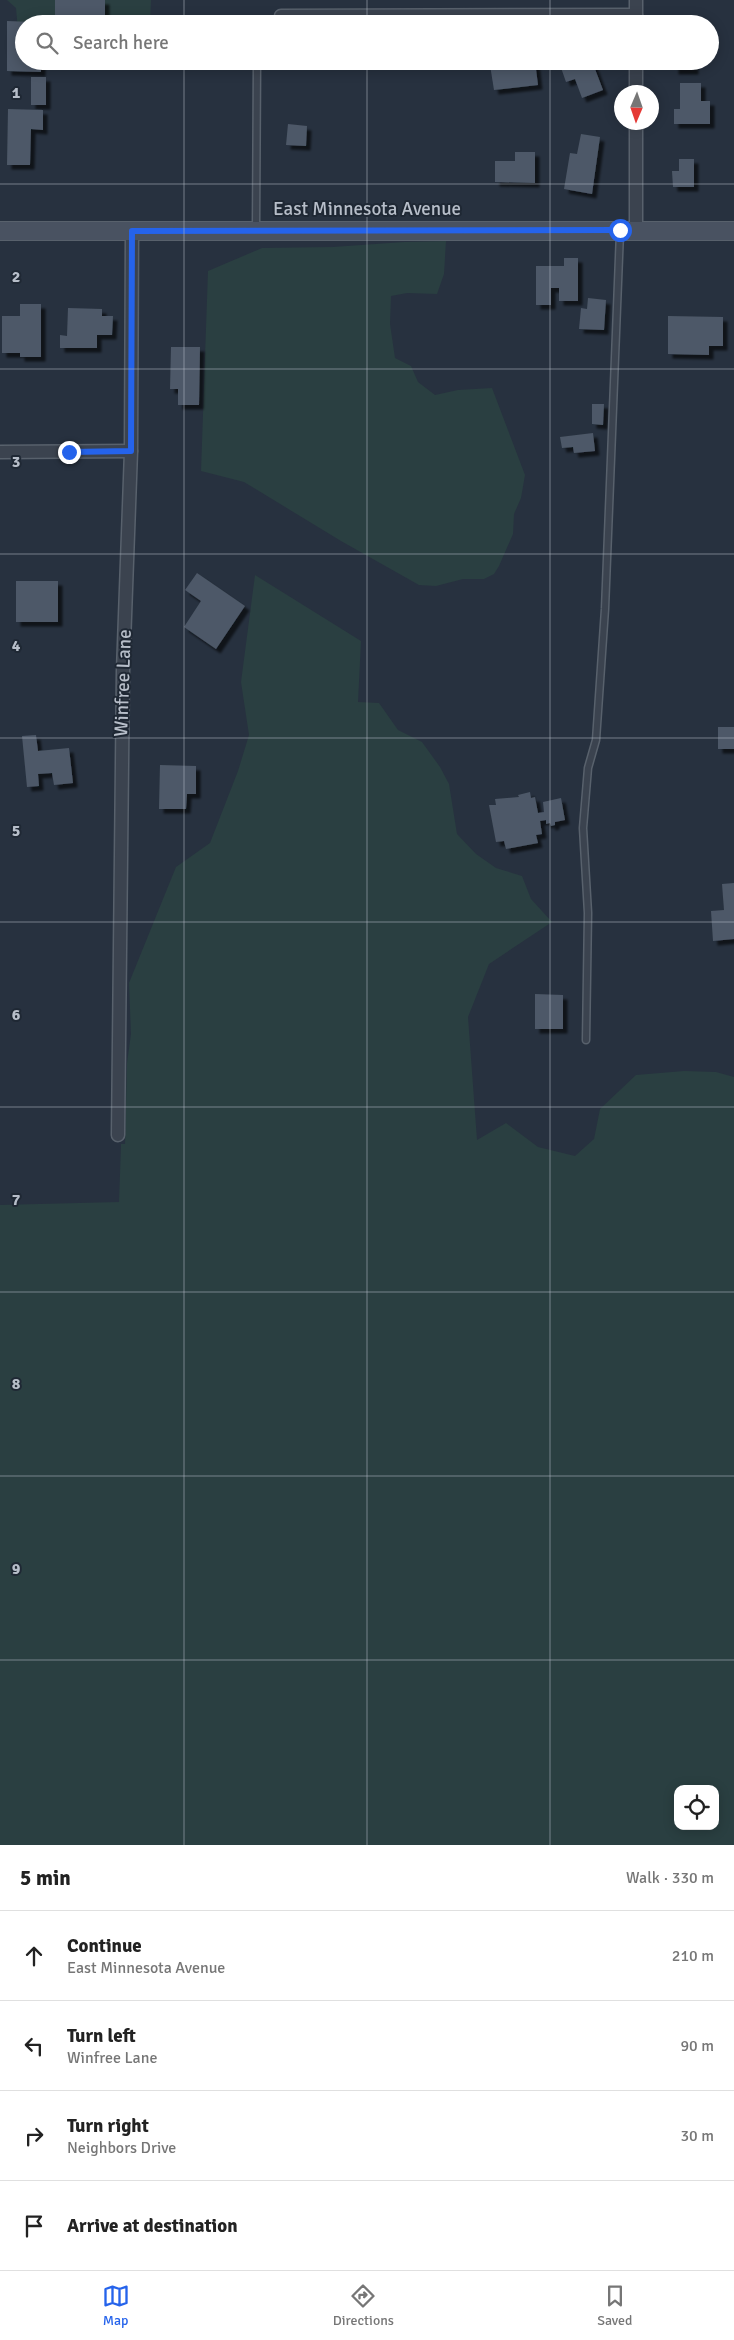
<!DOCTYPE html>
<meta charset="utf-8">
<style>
body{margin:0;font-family:Signika,sans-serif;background:#f6f6f6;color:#222}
.controls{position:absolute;right:15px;bottom:15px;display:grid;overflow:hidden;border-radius:10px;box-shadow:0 2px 12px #0003}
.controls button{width:45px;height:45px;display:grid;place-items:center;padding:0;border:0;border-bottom:1px solid #e0e0e0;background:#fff;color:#222;font:25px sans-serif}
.compass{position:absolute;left:614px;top:85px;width:45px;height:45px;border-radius:50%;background:#fff;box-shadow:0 2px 12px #0003;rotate:182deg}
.stop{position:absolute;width:15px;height:15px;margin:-11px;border:4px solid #2563eb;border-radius:50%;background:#fff}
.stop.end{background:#2563eb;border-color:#fff;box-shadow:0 1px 5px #0008}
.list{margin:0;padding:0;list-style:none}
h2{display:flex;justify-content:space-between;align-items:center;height:65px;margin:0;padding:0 20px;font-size:21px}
h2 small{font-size:16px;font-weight:400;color:#767676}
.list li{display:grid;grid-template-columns:32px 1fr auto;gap:15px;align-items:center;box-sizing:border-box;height:90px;padding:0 20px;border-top:1px solid #e0e0e0}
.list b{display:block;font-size:19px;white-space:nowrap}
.list p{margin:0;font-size:16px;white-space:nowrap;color:#767676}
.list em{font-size:16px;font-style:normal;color:#767676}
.icon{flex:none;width:28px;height:28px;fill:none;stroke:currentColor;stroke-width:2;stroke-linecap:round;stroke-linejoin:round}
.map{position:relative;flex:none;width:734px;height:1845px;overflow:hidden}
.search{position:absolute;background:#fff;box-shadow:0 2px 12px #0003;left:15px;right:15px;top:15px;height:55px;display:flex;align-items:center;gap:12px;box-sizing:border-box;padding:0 18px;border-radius:28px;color:#767676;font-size:19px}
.sheet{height:425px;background:#fff}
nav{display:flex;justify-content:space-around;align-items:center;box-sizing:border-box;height:70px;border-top:1px solid #e0e0e0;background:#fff;font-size:14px;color:#767676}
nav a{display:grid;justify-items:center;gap:2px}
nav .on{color:#2563eb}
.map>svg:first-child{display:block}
.green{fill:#2a3f41;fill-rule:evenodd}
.building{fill:#4d5867;filter:url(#shadow)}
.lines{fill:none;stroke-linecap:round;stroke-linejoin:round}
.lane-casing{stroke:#58616c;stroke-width:9}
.street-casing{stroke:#58616c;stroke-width:15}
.secondary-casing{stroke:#58616c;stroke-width:20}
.lane{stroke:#3b434f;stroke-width:6}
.street{stroke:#3b434f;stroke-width:12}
.secondary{stroke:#495261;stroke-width:18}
.route{stroke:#2563eb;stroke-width:6}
.grid{fill:none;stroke:#b7bec9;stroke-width:1;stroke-opacity:0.55}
.labels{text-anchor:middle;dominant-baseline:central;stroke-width:4;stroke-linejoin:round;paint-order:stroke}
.street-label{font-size:19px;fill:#b7bec9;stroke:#1f2834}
.grid-label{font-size:16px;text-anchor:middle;font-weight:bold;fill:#b7bec9;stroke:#1f2834;stroke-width:4;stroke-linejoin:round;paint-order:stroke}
</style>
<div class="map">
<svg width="734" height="1845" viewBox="0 0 734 1845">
<defs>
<filter id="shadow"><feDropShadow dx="4.5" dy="4.5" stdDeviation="1" flood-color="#0009"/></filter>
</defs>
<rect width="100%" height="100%" fill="#27313f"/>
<!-- green -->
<g class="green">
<polygon points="7,0 151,0 150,24 24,24 18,31 16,8"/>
<polygon points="446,241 444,274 437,294 407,293 391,296 390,324 395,358 411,366 418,382 435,395 458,390 492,388 525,475 521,498 514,514 513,534 499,566 494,574 484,579 463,579 436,586 419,585 341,541 244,482 201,471 208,271 262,248 333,247 404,242"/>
<path d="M255,575L361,641L358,702L379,703L398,730L422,742L440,767L449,784L457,834L476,854L496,868L522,876L531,899L552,922L489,964L468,1017L477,1140L506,1123L538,1147L575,1156L594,1139L600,1109L636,1075L684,1071L716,1072L734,1077V1845H0V1205L119,1202L121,1146V1144H125L127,1063L131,1034L129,983L176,867L210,843L238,771L249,735L241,682ZM678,1789H715V1826H678Z"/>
</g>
<!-- building -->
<g class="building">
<rect x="55" y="0" width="50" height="24"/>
<polygon points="7,21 33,22 33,24 24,24 24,61 41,61 41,72 7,71"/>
<polygon points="522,61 535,61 538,85 494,90 490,65"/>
<polygon points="592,61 603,90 582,98 575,79 566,82 559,62"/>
<rect x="674" y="61" width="20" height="9"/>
<rect x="31" y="77" width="15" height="28"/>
<polygon points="680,83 701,83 701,101 710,101 710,124 674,124 674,109 680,109"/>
<polygon points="8,109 43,110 43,130 31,129 30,165 7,165"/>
<polygon points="288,124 307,126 306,146 286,145"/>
<polygon points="581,134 600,137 592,194 564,189 570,153 577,154"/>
<polygon points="515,152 535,152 535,183 495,182 495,161 515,161"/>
<polygon points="679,159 694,159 694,187 673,187 672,171 679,171"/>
<polygon points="564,258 578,258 578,301 559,301 559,288 551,288 551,305 536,305 536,266 564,266"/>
<polygon points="588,298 606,300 604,330 579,329 581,308 587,309"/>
<polygon points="20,304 41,304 41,357 20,357 20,353 2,353 2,316 20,316"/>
<polygon points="68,308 102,309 102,316 113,316 112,335 97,335 97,348 60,348 60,335 67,336"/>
<polygon points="668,316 723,317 723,346 709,346 709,355 668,354"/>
<polygon points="171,347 200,347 199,405 178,405 178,389 170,389"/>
<polygon points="592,404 604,404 603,425 592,424"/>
<polygon points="593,433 595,451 574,453 573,447 562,448 560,437"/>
<polygon points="197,573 245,606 216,649 184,627 201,601 185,590"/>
<rect x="16" y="581" width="42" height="41"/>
<rect x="718" y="727" width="16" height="22"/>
<polygon points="36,735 38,751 69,748 73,783 54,785 52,773 38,774 39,786 27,787 22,736"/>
<polygon points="160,765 196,766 196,794 187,794 186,809 159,809"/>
<polygon points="530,792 531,798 535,797 538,813 544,812 543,802 561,798 565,820 555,822 555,825 551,826 550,823 546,824 546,820 540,821 542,834 536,835 538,843 506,849 504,841 496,842 489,805 496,805 495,799 519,797 518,795"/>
<polygon points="734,883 734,939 713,941 711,911 724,910 722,884"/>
<polygon points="535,994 563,995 563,1029 535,1029"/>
</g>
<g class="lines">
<!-- lane casing -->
<g class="lane-casing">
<g id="lane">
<polyline points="269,24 281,16"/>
<polyline points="256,229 257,61"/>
<polyline points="586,1040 588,913 583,828 588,768 596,740 605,609 620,232"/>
</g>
</g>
<!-- street casing -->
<g class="street-casing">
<g id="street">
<polyline points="281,16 636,15"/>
<polyline points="636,22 636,0"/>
<polyline points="636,61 636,92"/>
<polyline points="636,122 636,231"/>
<polyline points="0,452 131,451"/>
<polyline points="118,1135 123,671 131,451 132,231"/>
</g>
</g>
<!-- secondary casing -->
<g class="secondary-casing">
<polyline id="secondary" points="0,231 734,231"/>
</g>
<!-- lane -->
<use href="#lane" class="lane"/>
<!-- street -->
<use href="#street" class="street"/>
<!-- secondary -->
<use href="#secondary" class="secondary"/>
</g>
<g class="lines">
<!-- route -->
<polyline class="route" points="69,452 131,451 132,231 620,230"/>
</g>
<!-- grid -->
<path class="grid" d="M184,0V24M367,0V24M550,0V24M184,61V1845M367,61V1845M550,61V1845M0,184H734M0,369H734M0,554H734M0,738H734M0,922H734M0,1107H734M0,1292H734M0,1476H734M0,1660H734"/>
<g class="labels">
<!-- street labels -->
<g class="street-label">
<text x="367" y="209">East Minnesota Avenue</text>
<text transform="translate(123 683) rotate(-88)">Winfree Lane</text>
</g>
</g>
<g class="grid-label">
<text x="16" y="98">1</text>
<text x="16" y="282">2</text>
<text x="16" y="467">3</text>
<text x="16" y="651">4</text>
<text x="16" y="836">5</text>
<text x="16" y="1020">6</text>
<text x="16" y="1205">7</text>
<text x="16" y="1389">8</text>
<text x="16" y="1574">9</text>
</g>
</svg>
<div class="controls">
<button><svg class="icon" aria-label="locate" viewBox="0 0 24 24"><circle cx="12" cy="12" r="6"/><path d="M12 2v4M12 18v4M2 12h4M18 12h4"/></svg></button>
</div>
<svg class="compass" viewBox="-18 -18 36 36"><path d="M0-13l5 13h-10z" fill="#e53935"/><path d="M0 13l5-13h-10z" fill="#767676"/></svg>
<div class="stop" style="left:620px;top:230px"></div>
<div class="stop end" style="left:69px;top:452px"></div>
<div class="search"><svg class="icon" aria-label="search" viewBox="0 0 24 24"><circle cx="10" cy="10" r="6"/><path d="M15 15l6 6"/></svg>Search here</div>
</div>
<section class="sheet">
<h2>5 min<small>Walk · 330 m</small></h2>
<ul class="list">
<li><svg class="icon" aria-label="ahead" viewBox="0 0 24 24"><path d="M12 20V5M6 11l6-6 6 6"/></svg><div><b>Continue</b><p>East Minnesota Avenue</p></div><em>210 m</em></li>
<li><svg class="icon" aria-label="left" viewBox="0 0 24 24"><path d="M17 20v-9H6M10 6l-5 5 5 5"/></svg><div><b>Turn left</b><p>Winfree Lane</p></div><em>90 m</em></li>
<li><svg class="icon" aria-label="right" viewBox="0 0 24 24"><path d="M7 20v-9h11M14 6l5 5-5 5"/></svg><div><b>Turn right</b><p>Neighbors Drive</p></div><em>30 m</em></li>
<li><svg class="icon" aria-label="arrive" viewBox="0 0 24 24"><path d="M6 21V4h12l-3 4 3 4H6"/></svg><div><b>Arrive at destination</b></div></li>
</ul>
</section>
<nav>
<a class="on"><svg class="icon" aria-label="map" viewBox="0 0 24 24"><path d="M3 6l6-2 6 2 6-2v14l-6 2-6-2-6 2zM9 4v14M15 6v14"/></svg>Map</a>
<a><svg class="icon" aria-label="directions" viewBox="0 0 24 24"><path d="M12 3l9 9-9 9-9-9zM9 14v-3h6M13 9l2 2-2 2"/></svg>Directions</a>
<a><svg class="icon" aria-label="saved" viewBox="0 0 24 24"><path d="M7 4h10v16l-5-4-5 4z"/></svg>Saved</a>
</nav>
